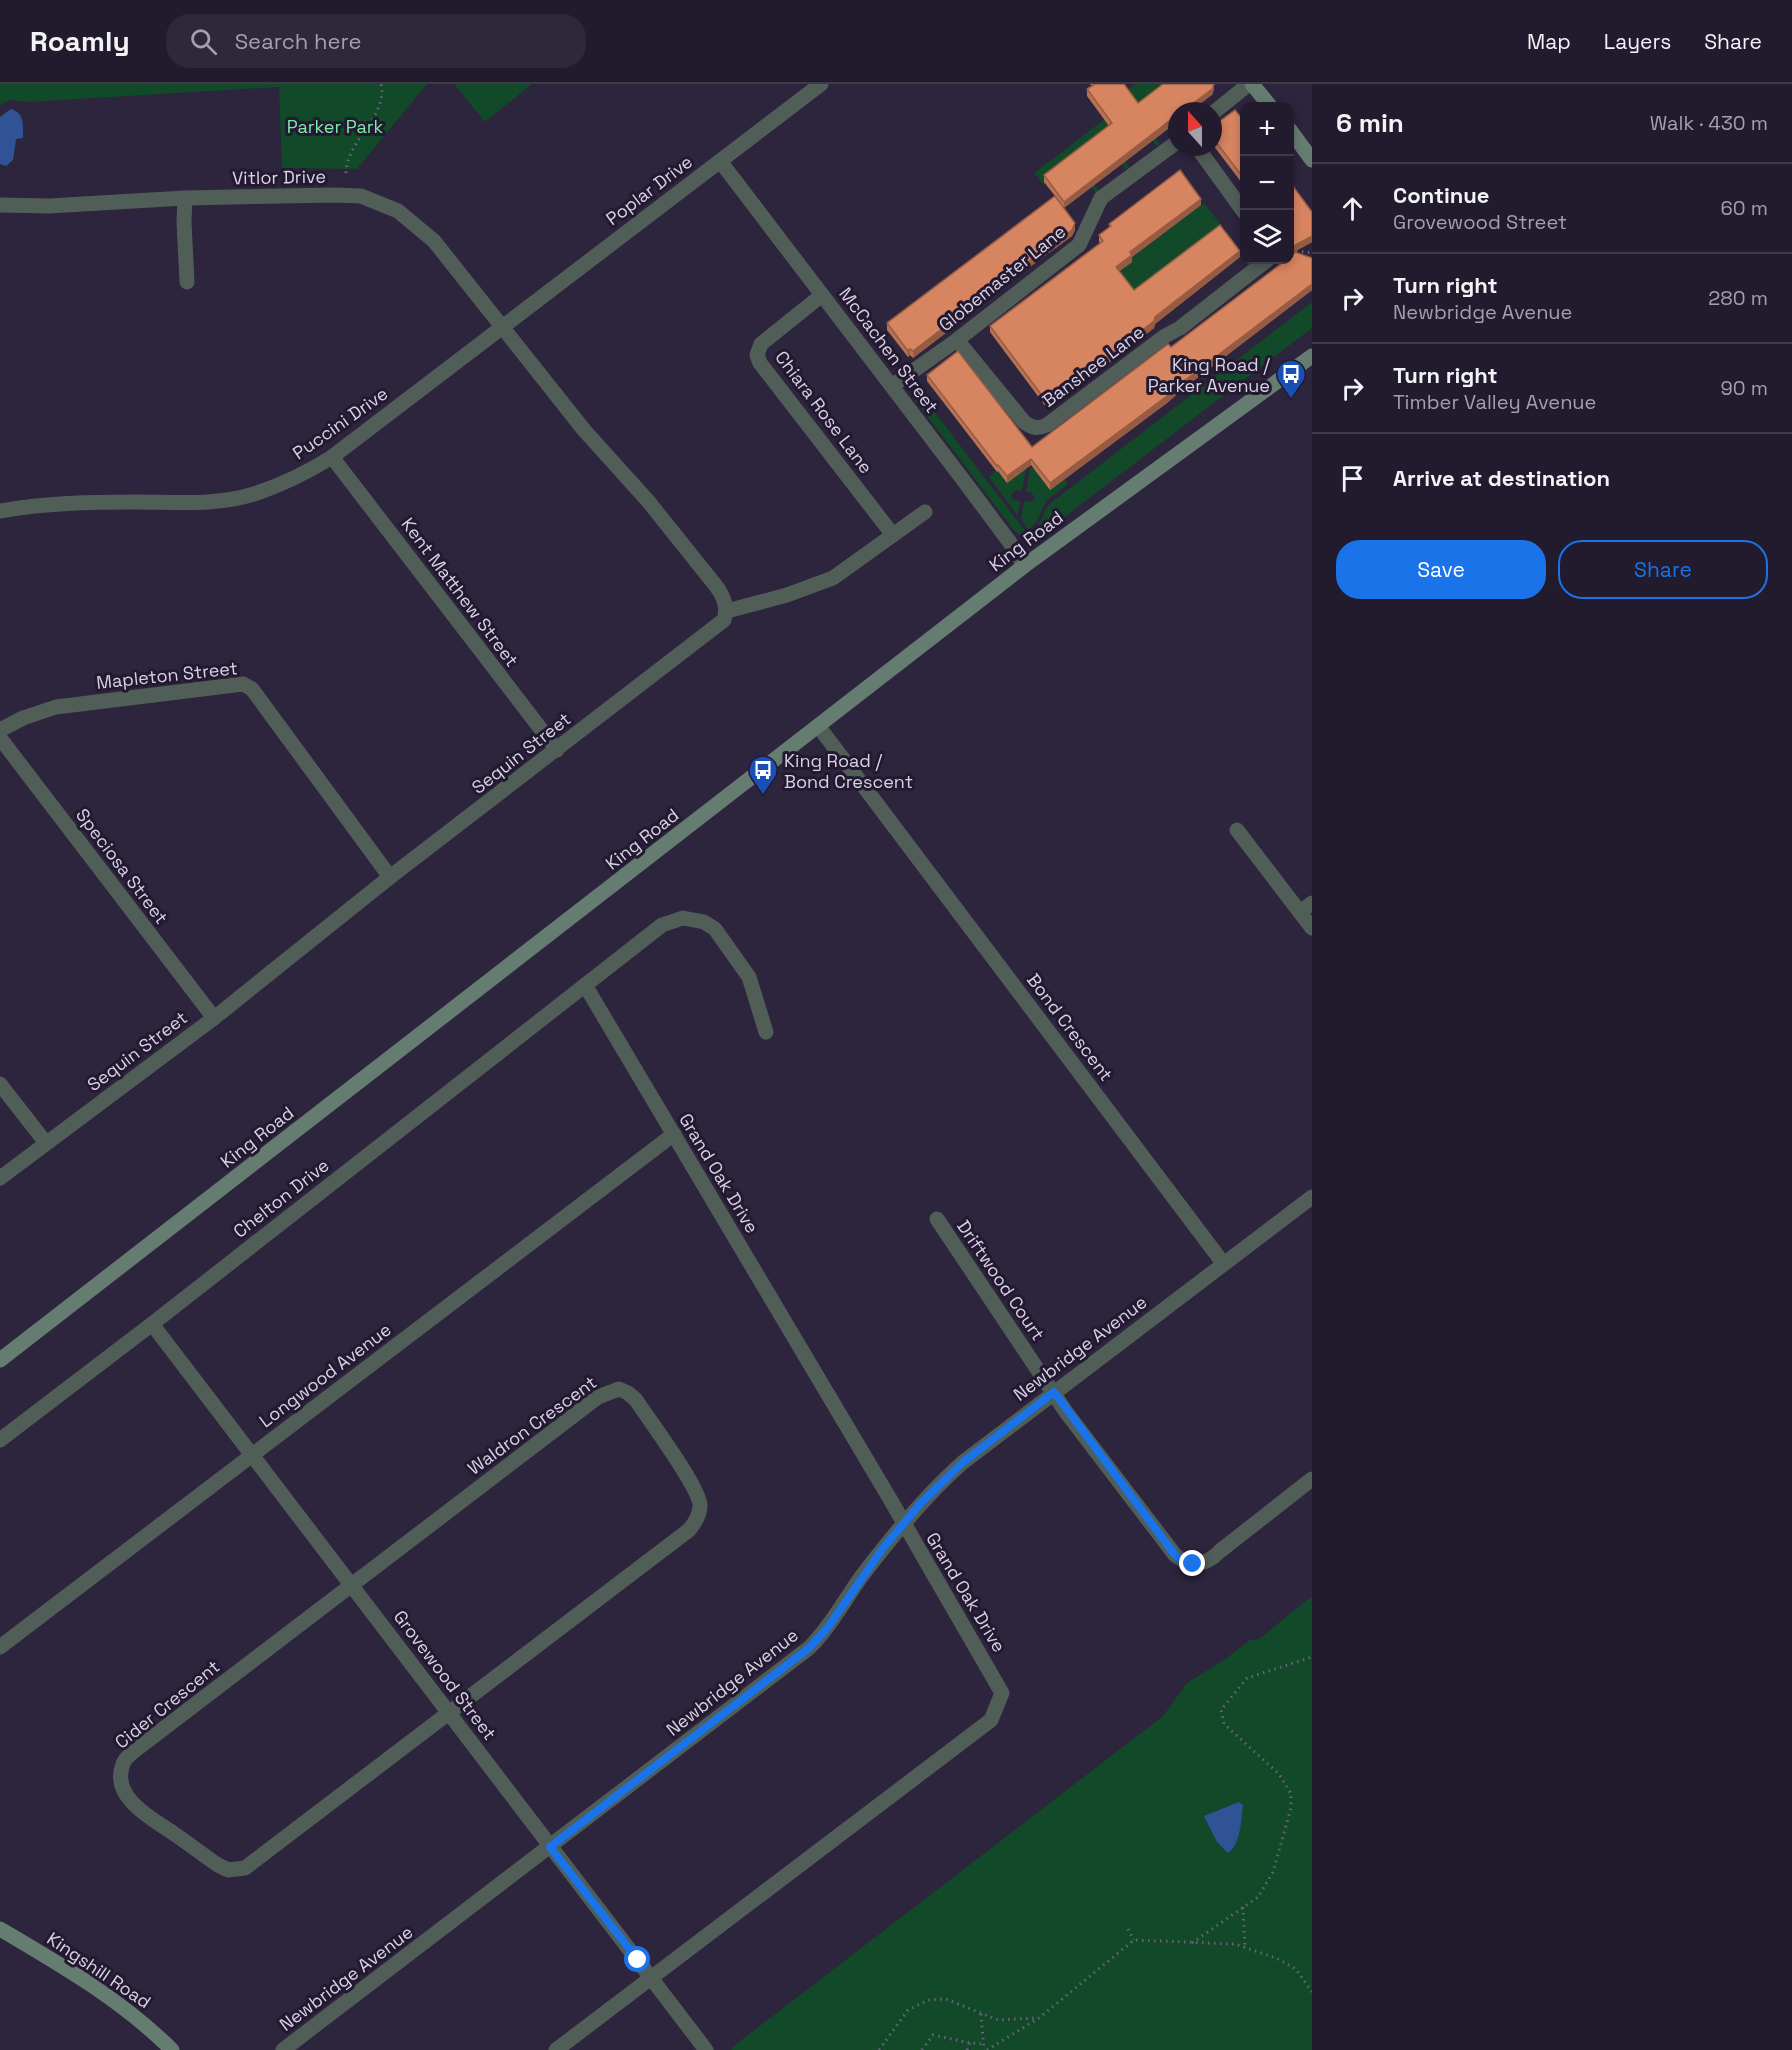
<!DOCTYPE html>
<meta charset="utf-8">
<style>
body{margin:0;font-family:"Space Grotesk",sans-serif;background:#2e283a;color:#f1f3f6}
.controls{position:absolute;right:18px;top:18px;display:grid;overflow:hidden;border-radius:12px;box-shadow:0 3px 9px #0003}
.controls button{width:54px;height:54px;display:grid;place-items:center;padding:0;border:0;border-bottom:2px solid #3f394a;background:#221b2e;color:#f1f3f6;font:30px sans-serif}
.compass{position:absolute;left:1168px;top:18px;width:54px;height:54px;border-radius:50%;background:#221b2e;box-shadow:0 3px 9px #0003;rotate:339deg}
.stop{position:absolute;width:18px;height:18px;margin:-14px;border:4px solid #1a73e8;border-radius:50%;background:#fff}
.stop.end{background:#1a73e8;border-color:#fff;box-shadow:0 2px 6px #0008}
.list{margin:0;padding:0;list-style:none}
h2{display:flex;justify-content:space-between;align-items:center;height:78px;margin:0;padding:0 24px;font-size:26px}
h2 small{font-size:20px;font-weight:400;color:#a2a1aa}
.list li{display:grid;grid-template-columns:39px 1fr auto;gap:18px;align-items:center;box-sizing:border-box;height:90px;padding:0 24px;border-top:2px solid #3f394a}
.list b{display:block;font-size:22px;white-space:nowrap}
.list p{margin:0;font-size:20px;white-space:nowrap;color:#a2a1aa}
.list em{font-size:20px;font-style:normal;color:#a2a1aa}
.actions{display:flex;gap:12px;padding:18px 24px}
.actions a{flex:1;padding:14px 0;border:2px solid #1a73e8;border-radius:24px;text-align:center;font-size:21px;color:#1a73e8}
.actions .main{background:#1a73e8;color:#fff}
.icon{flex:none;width:33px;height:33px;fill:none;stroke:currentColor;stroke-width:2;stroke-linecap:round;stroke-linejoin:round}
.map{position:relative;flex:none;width:1312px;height:1966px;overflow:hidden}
header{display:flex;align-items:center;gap:36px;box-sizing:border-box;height:84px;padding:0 30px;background:#221b2e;border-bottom:2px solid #3f394a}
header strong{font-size:28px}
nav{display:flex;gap:33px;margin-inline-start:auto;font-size:21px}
.search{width:420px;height:54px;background:#2e283a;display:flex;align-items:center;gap:15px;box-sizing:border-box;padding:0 21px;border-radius:24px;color:#a2a1aa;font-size:22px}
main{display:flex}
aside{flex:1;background:#221b2e}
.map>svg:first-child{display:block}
.green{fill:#114929}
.water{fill:#2f5395}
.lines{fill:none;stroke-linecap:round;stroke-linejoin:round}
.path{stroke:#6b647a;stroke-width:3;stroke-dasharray:1.5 4.5;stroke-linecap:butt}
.street{stroke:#505e57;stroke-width:15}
.secondary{stroke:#657c70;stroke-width:15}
.wall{fill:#b97253}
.shaded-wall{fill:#965c43}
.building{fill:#d78460;stroke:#965c43;stroke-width:1.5}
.route{stroke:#1a73e8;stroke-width:8}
.labels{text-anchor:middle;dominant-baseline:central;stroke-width:6;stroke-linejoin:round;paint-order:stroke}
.park-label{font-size:18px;fill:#7deda5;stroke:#231a32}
.street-label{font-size:18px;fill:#d8d3e4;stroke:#231a32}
.poi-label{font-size:18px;fill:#d8d3e4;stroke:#231a32;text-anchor:end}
</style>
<header>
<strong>Roamly</strong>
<div class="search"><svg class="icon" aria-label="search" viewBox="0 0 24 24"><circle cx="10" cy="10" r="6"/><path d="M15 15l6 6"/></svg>Search here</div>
<nav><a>Map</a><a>Layers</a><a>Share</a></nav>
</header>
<main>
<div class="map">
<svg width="1312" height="1966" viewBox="0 0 1312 1966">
<rect width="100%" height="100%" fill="#2d243d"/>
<!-- green -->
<g class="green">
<polygon points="0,0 427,0 357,85 282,84 279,3 28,18 11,16 0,21"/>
<polygon points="454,0 532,0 485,38"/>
<polygon points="1136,0 1172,0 1135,28 1160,60 1157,62 1132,30 1125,77 1129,83 1126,85 1102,54 1075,75 1099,107 1096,109 1071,77 1044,101 1034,89 1130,16 1124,8"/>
<polygon points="1204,119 1224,145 1134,212 1118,189 1132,178 1130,175"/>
<polygon points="1312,218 1312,244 1045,448 1033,454 1030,450 1039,440 1048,421"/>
<polygon points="917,305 1026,448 1021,452 1013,445 915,316 914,305"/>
<polygon points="1031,357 1022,407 1016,406 1011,411 1013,416 1020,417 1018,432 989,393"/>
<polygon points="1030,383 1064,394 1068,400 1047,416 1036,438 1029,446 1021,435 1024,417 1031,418 1035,414 1031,408 1026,408"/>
<polygon points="1312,1512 1312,1966 732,1966 731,1964 1163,1632 1187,1599 1224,1576 1250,1556 1259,1555"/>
</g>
<!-- water -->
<g class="water">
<path d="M11,25C25,29 23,42 23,54L16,55L13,76L6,82L0,80V33Z"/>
<path d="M1239,1718L1243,1721C1241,1735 1241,1761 1228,1769L1217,1758L1204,1732Z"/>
</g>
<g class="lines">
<!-- path -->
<g class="path">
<path d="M346,89C347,55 388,33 381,0"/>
<polyline points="1290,166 1312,169"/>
<polyline points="1243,1823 1245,1863"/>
<polyline points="1128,1845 1134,1856"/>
<polyline points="1192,1859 1258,1813 1273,1788 1291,1724 1291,1710 1279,1690 1224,1640 1221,1626 1247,1594 1312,1573"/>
<polyline points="981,1930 984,1966"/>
<polyline points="879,1966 908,1926 928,1916 946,1915 998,1936 1037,1934"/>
<polyline points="922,1966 933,1951 970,1959 984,1960"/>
<polyline points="967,1966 970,1959"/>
<polyline points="987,1966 1039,1934 1134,1856 1235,1860 1276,1874 1296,1885 1312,1908"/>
</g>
<!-- street -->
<g class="street">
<polyline points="1213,29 1249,0"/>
<polyline points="1197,63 1244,128"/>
<polyline points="720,77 964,397 1014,464 1024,482"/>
<polyline points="185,114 184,138 187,198"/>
<path d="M0,121L49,122L185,114L335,111L361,112L398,127L434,157L584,346L648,417L716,502C724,513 728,523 724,536L390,793L214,934L0,1094"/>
<polyline points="822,211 761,260 757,271 760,279 893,451"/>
<path d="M957,256L1024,338C1032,344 1038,345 1047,341L1165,252L1180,244L1267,176"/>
<polyline points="892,302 957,256 1079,161 1101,114 1177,58"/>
<polyline points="332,373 557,666"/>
<path d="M0,427C46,419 89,418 136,418C176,418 216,422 254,410C282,401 308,388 332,373L821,0"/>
<polyline points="727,527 787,511 833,494 925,428"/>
<polyline points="819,643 1223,1179"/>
<polyline points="0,646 23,634 56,623 243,600 252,605 390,793"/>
<polyline points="0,654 214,934"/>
<polyline points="1237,746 1312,844"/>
<polyline points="1300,828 1312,819"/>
<polyline points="0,1000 46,1059"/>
<path d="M937,1135L1066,1328L1175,1471C1191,1484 1206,1482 1220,1467L1312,1395"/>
<polyline points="152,1240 706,1966"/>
<path d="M619,1305L628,1309L636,1316C649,1336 699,1402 700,1421C700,1431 695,1439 689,1446L245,1784L228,1786L218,1781C203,1771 188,1759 173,1749C151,1734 110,1713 123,1680C125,1673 136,1666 142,1661L598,1313Z"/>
<polyline points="0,1356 152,1240 662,841 683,834 704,838 715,845 749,893 766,948"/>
<polyline points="0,1563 674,1050"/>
<path d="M283,1966L809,1564C830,1543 844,1517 861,1493C892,1452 924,1413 962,1379L1312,1113"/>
<polyline points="556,1966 991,1636 1002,1609 890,1415 585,901"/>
</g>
<!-- secondary -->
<g class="secondary">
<polyline points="1252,0 1270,22"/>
<polyline points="1290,46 1312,76"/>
<polyline points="0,1276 1024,482 1312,272"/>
<path d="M0,1845C61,1881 122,1916 172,1966"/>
</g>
</g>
<!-- wall -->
<g class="wall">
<polygon points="1090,0 1124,0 1138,19 1214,5 1212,11 1177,27 1177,38 1064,124 1075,146 1072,152 972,225 972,229 913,274 910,271 908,273 887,246 887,239 1055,112 1044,98 1044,91 1109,42 1087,12 1087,5 1092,2"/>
<polygon points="1245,38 1245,103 1213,61 1213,42"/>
<polygon points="1290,98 1312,128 1312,158 1294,168 1290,163"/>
<polygon points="1201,121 1132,173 1132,178 1119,187 1134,206 1240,173 1155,240 1154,244 1136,258 1049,324 1046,323 990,248 990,242 1100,159 1099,158 1099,151 1109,144 1109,140"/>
<polygon points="1312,174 1312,206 1184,304 1167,319 1050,406 1031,381 1007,399 998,387 997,388 927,297 927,291 1032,363 1171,263"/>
</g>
<!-- shaded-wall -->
<g class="shaded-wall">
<polygon points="1214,0 1214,5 1212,11 1191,27 1183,27"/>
<polygon points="1177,31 1177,38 1064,124 1064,118"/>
<polygon points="1201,115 1201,121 1132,173 1132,178 1116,190 1116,183 1130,168"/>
<polygon points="1075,139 1075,146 1072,152 972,225 972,229 913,274 913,267 970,220"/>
<polygon points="1312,152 1312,158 1294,168 1294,162"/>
<polygon points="1240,167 1240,173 1155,240 1154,244 1136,258 1049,324 1049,317 1155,233"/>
<polygon points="1312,200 1312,206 1184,304 1167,319 1050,406 1050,399"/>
<polygon points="910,265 910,271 908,273 908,267"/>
<polygon points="1031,375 1031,381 1007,399 1007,392"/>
</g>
<!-- building -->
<g class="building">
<polygon points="1095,0 1124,0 1138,19 1163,0 1214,0 1212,5 1183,27 1177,27 1177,31 1064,118 1044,91 1112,39 1087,5"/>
<polygon points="1235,26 1245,38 1245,96 1213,54 1213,42"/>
<polygon points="1180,86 1201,115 1130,168 1132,171 1116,183 1134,206 1220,141 1240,167 1155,233 1154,237 1136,251 1049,317 1046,317 990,242 1103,157 1099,151 1111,142 1109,140"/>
<polygon points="1290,98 1312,128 1312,152 1294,162 1290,157"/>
<polygon points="1055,112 1075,139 1072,146 970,220 972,222 913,267 910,265 908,267 887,239"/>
<polygon points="1295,168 1312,174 1312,200 1184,297 1167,312 1050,399 1031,375 1007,392 998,381 997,382 927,291 958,267 1032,363 1168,260 1171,263 1286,176 1290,176 1290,173"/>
</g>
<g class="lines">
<!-- route -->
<polyline class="route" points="638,1876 550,1763 809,1564 828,1543 883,1464 920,1420 962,1379 1054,1308 1175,1471 1183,1478 1193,1480"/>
</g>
<!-- icons -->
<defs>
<g id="bus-pin" transform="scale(1.5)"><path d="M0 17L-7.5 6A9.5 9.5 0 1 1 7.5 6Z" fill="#1a4fb4" stroke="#231a32"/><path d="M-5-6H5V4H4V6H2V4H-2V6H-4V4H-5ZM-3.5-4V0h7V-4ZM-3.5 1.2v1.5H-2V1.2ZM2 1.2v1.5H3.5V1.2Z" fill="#fff"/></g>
</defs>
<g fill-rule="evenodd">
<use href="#bus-pin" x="1291" y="290"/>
<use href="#bus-pin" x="763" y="686"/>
</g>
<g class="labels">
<!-- park labels -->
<g class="park-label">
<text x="335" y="42">Parker Park</text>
</g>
<!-- street labels -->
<g class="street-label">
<text transform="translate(279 93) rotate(-1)">Vitlor Drive</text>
<text transform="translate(649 106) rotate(-37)">Poplar Drive</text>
<text transform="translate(1002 194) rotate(-39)">Globemaster Lane</text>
<text transform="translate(889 266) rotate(53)">McCachen Street</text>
<text transform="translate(1093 282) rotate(-37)">Banshee Lane</text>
<text transform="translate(824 328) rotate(53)">Chiara Rose Lane</text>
<text transform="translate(340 339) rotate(-35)">Puccini Drive</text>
<text transform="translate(1026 457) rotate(-37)">King Road</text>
<text transform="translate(460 508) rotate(53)">Kent Matthew Street</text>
<text transform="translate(167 591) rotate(-6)">Mapleton Street</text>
<text transform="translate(521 669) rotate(-38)">Sequin Street</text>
<text transform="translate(642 755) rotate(-38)">King Road</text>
<text transform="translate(122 782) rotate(53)">Speciosa Street</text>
<text transform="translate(1070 943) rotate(53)">Bond Crescent</text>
<text transform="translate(137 967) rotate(-37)">Sequin Street</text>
<text transform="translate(257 1053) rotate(-38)">King Road</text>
<text transform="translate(719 1089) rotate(59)">Grand Oak Drive</text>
<text transform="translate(281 1114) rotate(-38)">Chelton Drive</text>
<text transform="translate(1001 1196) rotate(56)">Driftwood Court</text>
<text transform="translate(1080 1264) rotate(-37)">Newbridge Avenue</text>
<text transform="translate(325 1291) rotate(-37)">Longwood Avenue</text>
<text transform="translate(532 1341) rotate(-36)">Waldron Crescent</text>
<text transform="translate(966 1508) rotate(59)">Grand Oak Drive</text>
<text transform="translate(445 1591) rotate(53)">Grovewood Street</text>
<text transform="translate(732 1598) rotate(-38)">Newbridge Avenue</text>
<text transform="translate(167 1620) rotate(-39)">Cider Crescent</text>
<text transform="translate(99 1886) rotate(34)">Kingshill Road</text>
<text transform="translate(346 1894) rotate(-37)">Newbridge Avenue</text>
</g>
<!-- poi labels -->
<g class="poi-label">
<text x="1270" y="280">King Road /<tspan x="1270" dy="21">Parker Avenue</tspan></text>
<text x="784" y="676" text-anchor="start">King Road /<tspan x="784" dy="21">Bond Crescent</tspan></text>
</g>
</g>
</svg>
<div class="controls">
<button>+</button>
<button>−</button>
<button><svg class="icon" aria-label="layers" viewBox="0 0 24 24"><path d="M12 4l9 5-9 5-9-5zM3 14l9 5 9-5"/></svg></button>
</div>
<svg class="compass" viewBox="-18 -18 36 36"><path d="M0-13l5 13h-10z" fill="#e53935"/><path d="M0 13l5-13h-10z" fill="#a2a1aa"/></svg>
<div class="stop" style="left:638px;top:1876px"></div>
<div class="stop end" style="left:1193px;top:1480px"></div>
</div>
<aside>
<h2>6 min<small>Walk · 430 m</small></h2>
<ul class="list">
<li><svg class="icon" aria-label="ahead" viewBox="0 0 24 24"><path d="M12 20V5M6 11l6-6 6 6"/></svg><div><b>Continue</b><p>Grovewood Street</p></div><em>60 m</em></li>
<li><svg class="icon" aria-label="right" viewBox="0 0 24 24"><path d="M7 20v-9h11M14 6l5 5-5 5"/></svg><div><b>Turn right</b><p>Newbridge Avenue</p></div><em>280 m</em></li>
<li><svg class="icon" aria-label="right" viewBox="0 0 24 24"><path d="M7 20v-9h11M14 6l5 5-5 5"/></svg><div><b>Turn right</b><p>Timber Valley Avenue</p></div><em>90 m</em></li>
<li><svg class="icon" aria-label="arrive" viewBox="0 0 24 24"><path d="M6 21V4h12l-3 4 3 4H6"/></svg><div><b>Arrive at destination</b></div></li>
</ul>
<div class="actions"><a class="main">Save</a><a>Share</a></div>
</aside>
</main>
